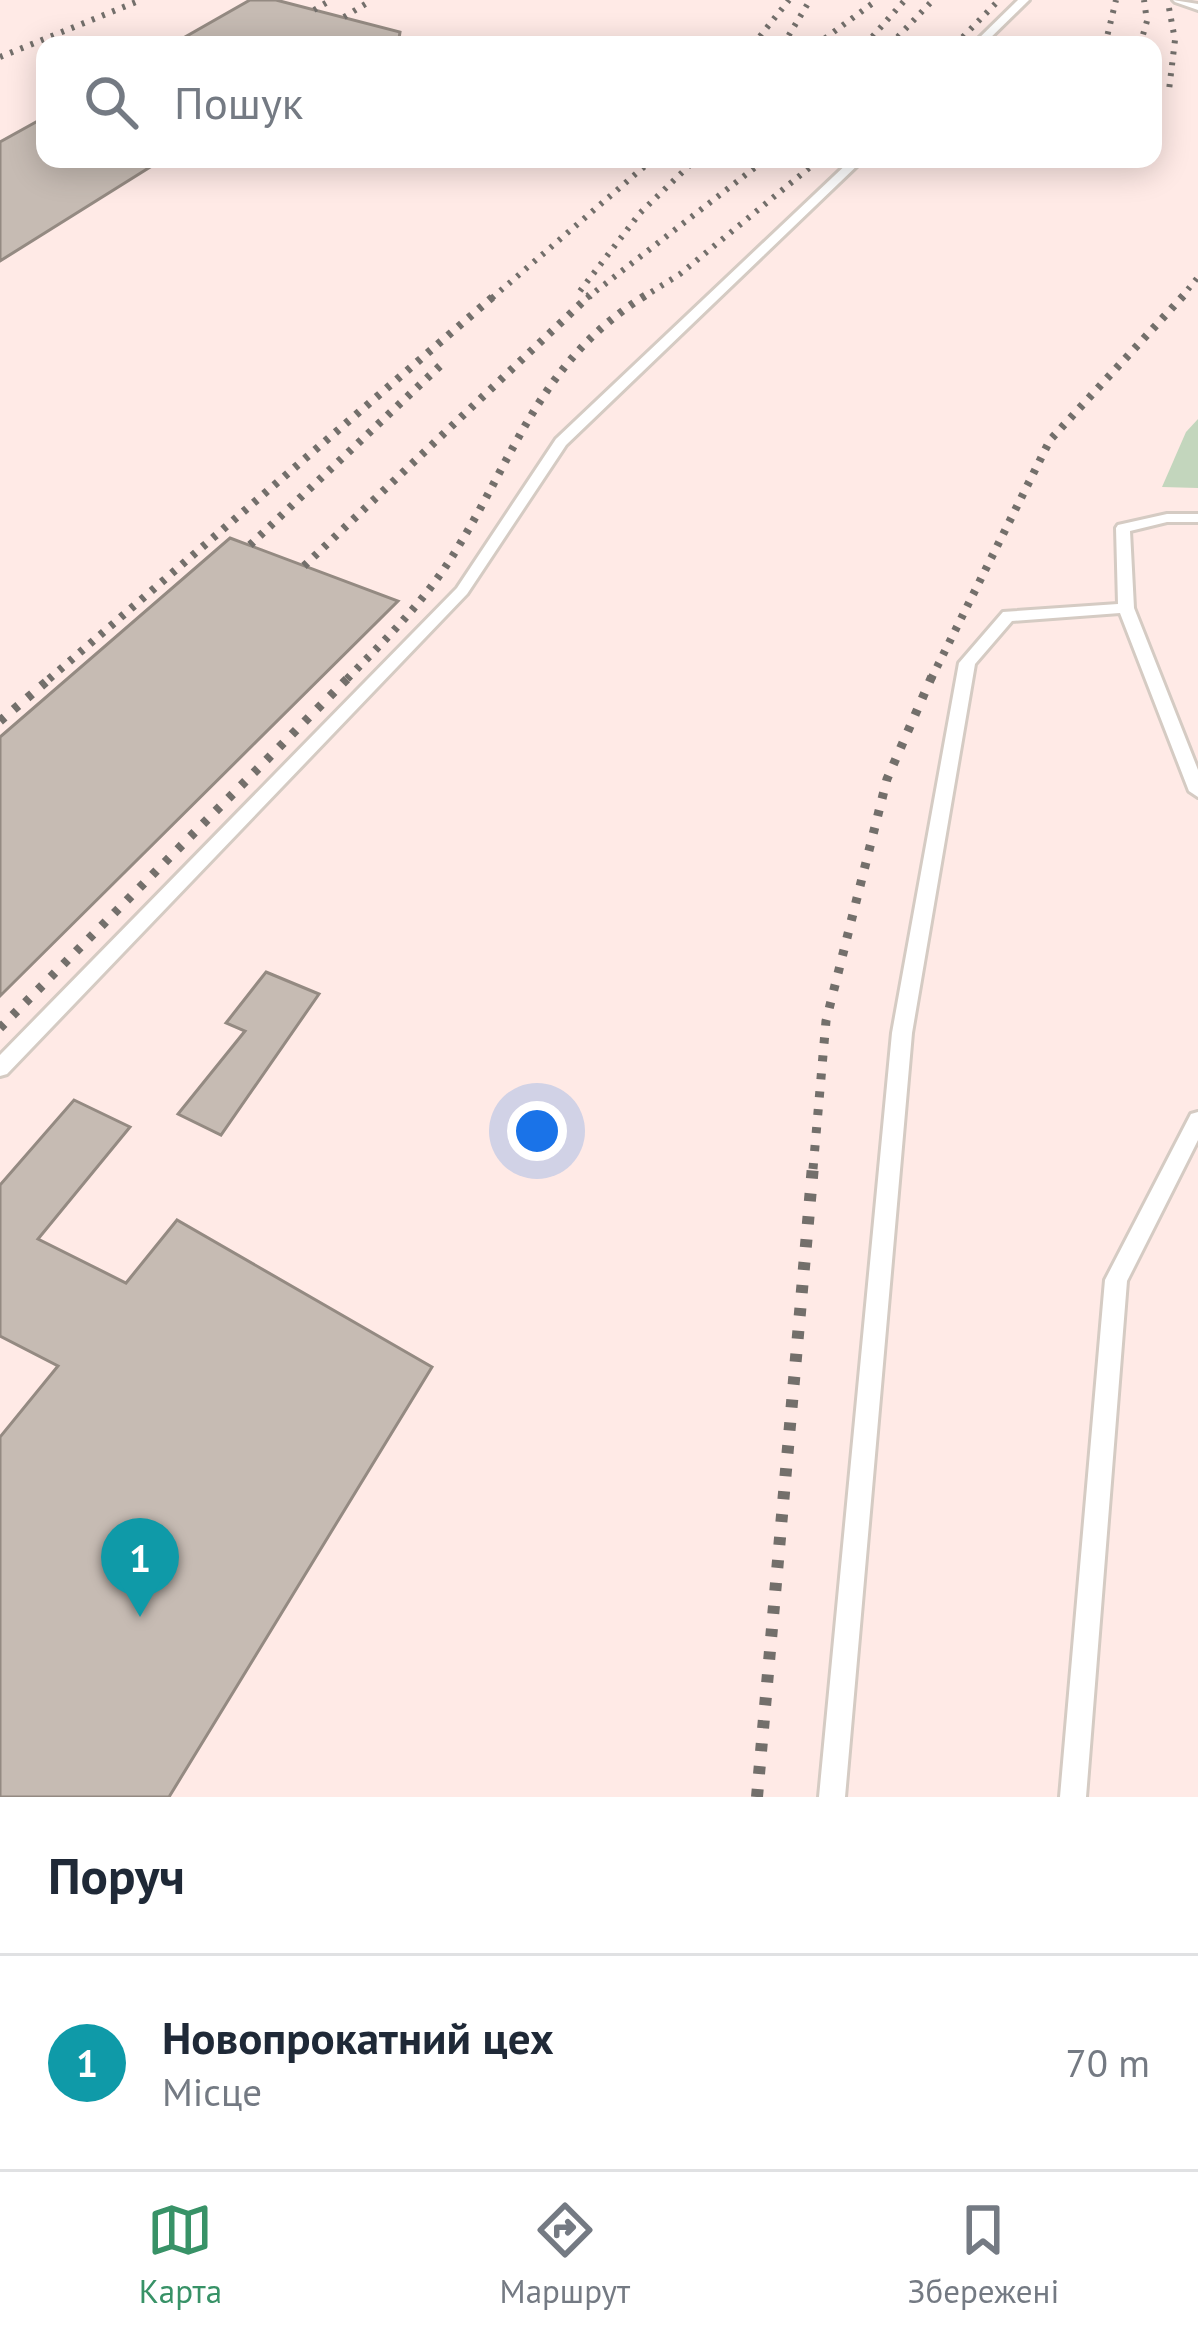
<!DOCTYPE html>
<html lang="uk">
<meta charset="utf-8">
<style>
body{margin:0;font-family:"PT Sans",sans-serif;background:#f2f2f3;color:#1f2937}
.you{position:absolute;left:537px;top:1131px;width:42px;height:42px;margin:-30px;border:9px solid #fff;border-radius:50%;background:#1a73e8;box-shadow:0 0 0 18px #1a73e833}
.badge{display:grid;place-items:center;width:78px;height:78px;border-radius:50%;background:#389267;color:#fff;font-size:39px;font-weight:700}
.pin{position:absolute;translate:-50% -99px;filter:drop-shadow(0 3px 6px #0008)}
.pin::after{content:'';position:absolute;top:63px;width:42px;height:36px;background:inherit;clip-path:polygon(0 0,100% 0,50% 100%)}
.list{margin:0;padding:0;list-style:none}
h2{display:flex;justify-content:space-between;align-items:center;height:156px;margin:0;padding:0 48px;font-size:51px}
h2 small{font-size:39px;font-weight:400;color:#747a83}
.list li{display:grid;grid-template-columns:78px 1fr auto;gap:36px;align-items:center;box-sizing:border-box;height:216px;padding:0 48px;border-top:3px solid #e0e1e3}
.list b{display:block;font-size:45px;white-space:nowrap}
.list p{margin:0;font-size:39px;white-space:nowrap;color:#747a83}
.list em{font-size:39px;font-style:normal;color:#747a83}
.icon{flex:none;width:66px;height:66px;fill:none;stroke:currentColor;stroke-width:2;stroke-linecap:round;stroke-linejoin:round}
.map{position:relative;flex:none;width:1198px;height:1797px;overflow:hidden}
.search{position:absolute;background:#fff;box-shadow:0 6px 30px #0003;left:36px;right:36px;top:36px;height:132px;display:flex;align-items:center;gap:30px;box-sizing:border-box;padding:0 42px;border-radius:24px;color:#747a83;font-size:45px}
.sheet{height:372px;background:#fff}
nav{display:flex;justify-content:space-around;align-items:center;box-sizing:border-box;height:168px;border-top:3px solid #e0e1e3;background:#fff;font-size:33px;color:#747a83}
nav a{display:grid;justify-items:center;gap:6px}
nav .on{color:#389267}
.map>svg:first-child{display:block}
.industrial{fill:#ffeae6;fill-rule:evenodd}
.green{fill:#c3d6bd}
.building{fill:#c6bbb3;stroke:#948a82;stroke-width:3}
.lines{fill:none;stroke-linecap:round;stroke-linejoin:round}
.lane-casing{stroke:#d5cbc3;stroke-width:6}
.lane{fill:#fff;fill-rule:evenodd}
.rail-far3{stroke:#736f6b;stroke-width:6;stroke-dasharray:3 8;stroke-linecap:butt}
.rail-far2{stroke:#736f6b;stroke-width:8;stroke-dasharray:4.5 9;stroke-linecap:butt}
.rail-far1{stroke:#736f6b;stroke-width:9;stroke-dasharray:6 12;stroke-linecap:butt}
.rail{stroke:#736f6b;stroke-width:12;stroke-dasharray:8 15;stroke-linecap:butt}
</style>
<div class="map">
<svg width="1198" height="1797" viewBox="0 0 1198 1797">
<rect width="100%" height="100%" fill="#fef8f3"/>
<!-- industrial -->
<path class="industrial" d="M0,0H1198V1797H0ZM45,45H1153V159H45Z"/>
<!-- green -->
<polygon class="green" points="1198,419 1198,488 1162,487 1186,432"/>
<!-- building -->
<g class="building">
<polygon points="250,0 276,0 400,32 398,45 171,45"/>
<polygon points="45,117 45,159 163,159 0,261 0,142"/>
<polygon points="230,538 398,601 0,996 0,737"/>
<polygon points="266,972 319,994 221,1135 178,1114 245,1031 226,1023"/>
<polygon points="74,1100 130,1127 38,1239 126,1283 177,1220 432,1367 169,1797 0,1797 0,1437 58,1366 0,1336 0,1185"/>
</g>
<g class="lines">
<!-- lane casing -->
<g class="lane-casing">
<g id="lane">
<polygon points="1018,0 1029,0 983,45 972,45"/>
<polygon points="1173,0 1198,4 1198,10 1175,2"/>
<polygon points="852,159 864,159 566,445 467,594 7,1074 0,1076 0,1055 457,588 556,439"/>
<polygon points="1167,514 1198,514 1198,522 1167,522 1130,531 1134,608 1198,770 1198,797 1189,791 1120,613 1012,621 975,664 912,1033 845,1797 819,1797 892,1033 959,663 1003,612 1118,604 1116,528 1118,525"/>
<polygon points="1198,1112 1198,1140 1127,1281 1086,1797 1060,1797 1105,1280 1191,1114"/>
</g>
</g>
<!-- lane -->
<use href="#lane" class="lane"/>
<!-- rail-far3 -->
<g class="rail-far3">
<polyline points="1169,8 1175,40 1169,90"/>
<polyline points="314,10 331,0"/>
<polyline points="344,17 372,0"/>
<polyline points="753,45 789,0"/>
<polyline points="783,45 810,0"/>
<polyline points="816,45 877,0"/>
<polyline points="865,45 905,0"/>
<polyline points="890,45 933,0"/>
<polyline points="955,45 999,0"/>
<polyline points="1105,45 1116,0"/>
<polyline points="1140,45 1147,21 1144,0"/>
<polyline points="0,57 141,0"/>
<polyline points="580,291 640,213 696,159"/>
<polyline points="492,298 653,159"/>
<polyline points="587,298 766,159"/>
<polyline points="642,298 680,274 820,159"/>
<polyline points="1181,298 1198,277"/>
</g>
<!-- rail-far2 -->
<g class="rail-far2">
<polyline points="250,545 442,364"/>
<polyline points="304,566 590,295"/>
<polyline points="49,679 495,295"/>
<path d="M347,679C387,638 425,601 455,552C517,452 540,361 646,295"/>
<polyline points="931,679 1050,440 1184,295"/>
</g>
<!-- rail-far1 -->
<g class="rail-far1">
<polyline points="0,721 53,676"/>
<polyline points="0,1028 350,676"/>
<polyline points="813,1169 826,1021 887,779 932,676"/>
</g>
<!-- rail -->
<polyline class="rail" points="757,1797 813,1166"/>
</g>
</svg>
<div class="you"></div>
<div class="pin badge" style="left:140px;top:1617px;background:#0f9aa8">1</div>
<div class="search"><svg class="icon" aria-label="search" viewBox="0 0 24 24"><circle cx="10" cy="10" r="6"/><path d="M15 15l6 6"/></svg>Пошук</div>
</div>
<section class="sheet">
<h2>Поруч<small></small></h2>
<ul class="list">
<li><span class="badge" style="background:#0f9aa8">1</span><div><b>Новопрокатний цех</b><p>Місце</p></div><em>70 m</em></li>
</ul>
</section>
<nav>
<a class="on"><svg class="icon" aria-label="map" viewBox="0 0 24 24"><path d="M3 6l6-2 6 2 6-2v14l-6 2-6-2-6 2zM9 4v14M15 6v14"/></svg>Карта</a>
<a><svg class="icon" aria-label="directions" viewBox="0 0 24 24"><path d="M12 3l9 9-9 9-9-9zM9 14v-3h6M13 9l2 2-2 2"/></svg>Маршрут</a>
<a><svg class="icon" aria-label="saved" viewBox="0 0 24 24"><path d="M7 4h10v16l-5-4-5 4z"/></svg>Збережені</a>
</nav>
